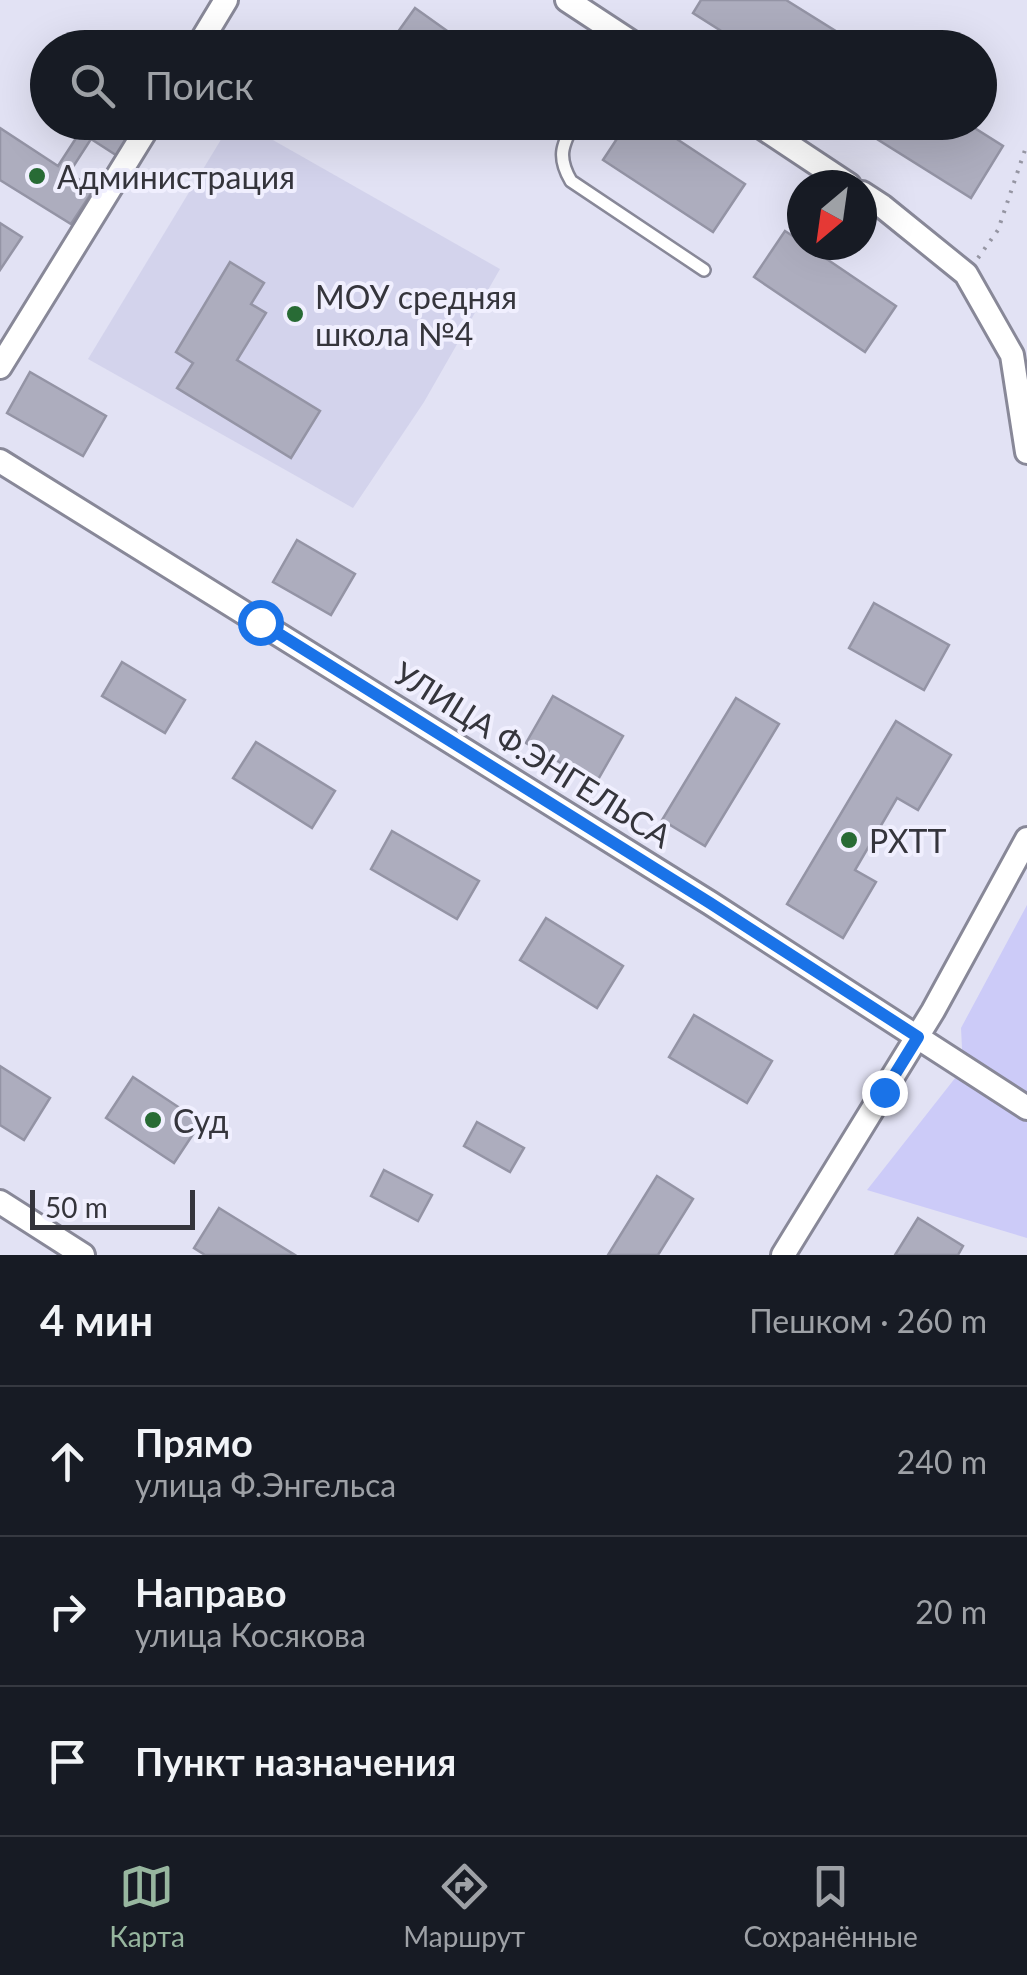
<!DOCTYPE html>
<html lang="ru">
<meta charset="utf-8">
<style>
body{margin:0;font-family:Lato,sans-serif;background:#20242c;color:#f1f3f6}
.compass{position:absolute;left:787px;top:170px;width:90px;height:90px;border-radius:50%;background:#171b24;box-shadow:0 10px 40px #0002;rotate:209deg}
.scale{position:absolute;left:30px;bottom:25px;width:165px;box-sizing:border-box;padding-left:10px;border:5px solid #35353c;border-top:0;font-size:28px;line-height:35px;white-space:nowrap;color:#35353c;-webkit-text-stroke:8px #f0effe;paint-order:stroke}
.stop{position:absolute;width:30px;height:30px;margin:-22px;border:8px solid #1a73e8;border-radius:50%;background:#fff}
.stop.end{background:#1a73e8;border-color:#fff;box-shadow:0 2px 10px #0008}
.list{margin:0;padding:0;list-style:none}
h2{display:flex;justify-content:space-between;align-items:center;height:130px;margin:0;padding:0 40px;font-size:42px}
h2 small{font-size:32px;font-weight:400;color:#9ea1a6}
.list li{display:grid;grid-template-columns:65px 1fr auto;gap:30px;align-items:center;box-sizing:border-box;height:150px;padding:0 40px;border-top:2px solid #363941}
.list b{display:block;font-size:38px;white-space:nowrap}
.list p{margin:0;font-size:32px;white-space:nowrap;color:#9ea1a6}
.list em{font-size:32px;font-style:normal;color:#9ea1a6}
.icon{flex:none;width:55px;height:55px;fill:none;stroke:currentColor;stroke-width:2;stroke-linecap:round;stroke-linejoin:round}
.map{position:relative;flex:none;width:1027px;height:1255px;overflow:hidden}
.search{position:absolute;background:#171b24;box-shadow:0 10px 40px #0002;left:30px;right:30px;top:30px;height:110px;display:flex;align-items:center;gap:25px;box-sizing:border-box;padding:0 35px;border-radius:55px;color:#9ea1a6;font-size:38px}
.sheet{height:580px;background:#171b24}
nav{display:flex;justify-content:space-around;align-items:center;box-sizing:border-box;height:140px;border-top:2px solid #363941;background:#171b24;font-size:28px;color:#9ea1a6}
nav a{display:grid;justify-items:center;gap:5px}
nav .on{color:#97b69f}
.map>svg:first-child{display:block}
.built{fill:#d3d3ec}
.green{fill:#cccbf8}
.building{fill:#adadbe;stroke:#9494a5;stroke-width:2.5}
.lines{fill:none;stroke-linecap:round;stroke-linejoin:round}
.service-casing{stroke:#888898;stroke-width:16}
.minor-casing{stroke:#888898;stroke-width:28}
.path{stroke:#9595a2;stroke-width:4;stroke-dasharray:2.5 8;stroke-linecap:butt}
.service{stroke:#fff;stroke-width:11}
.minor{stroke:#fff;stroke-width:22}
.route{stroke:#1a73e8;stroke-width:12}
.poi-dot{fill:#286b35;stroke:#f0effe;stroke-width:4}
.labels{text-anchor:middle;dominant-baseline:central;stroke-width:8;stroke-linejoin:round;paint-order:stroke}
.poi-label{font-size:32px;fill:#35353c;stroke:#f0effe;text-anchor:start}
.street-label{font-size:32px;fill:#35353c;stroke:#f0effe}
</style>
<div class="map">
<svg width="1027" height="1255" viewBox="0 0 1027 1255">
<rect width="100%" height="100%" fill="#e2e2f4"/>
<!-- built -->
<polygon class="built" points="231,123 243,123 500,269 424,402 353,508 88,359"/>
<!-- green -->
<polygon class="green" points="1027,905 1027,1238 867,1190 963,1068 961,1028"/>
<!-- building -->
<g class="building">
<polygon points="701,0 786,0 842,35 834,48 748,48 693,13"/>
<polygon points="415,8 467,45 465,48 397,48 390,43"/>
<polygon points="65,122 141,122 119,157 91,139 69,173 94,189 71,224 0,180 0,128 58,166 80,132"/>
<polygon points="628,122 651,122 745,184 713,232 603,160"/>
<polygon points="865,122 965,122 1003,146 971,198 861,129"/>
<polygon points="0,223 22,237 0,270"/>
<polygon points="785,231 802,242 802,245 806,245 896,306 865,352 754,277"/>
<polygon points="230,262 264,283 251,304 266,313 237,360 320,411 291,458 177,388 193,363 176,352"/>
<polygon points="30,372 106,416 83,456 7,413"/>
<polygon points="297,540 355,574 331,615 273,582"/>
<polygon points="874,603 949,645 924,690 849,648"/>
<polygon points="122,662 185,700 165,733 102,696"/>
<polygon points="553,696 623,736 596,783 526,743"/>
<polygon points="736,698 779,724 705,846 662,820"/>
<polygon points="896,721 951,755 918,810 897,798 855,870 876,882 843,938 787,904"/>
<polygon points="256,742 335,791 312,828 233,778"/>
<polygon points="392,831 479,881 457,919 371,869"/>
<polygon points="546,918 623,966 597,1008 520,960"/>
<polygon points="694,1015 772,1061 747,1103 669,1057"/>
<polygon points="0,1066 50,1098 24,1140 0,1125"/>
<polygon points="133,1077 201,1122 174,1163 106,1118"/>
<polygon points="477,1122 524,1148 510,1172 464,1146"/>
<polygon points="384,1170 432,1195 418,1221 371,1196"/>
<polygon points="657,1176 693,1199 658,1255 608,1255"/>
<polygon points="219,1208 295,1255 205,1255 194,1248"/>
<polygon points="918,1218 963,1246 958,1255 895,1255"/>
</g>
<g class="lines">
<!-- service casing -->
<g class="service-casing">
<path id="service" d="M574,122C562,146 557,157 571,181L704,270"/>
</g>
<!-- minor casing -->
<g class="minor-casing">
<g id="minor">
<polyline points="567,0 640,48"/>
<polyline points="197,48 226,0"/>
<polyline points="754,122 849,185"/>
<polyline points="862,193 882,206 966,274 1012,355 1027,452"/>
<polyline points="0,367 151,122"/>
<polyline points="0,461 710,903 1027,1108"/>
<polyline points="0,1202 83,1255"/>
<polyline points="783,1255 933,1011 1027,839"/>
</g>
</g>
<!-- path -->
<polyline class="path" points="978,258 998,230 1027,144"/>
<!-- service -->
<use href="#service" class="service"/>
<!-- minor -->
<use href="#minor" class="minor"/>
</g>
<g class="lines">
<!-- route -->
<polyline class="route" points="260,622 710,903 918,1037 884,1092"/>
</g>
<!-- markers -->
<g class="poi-dot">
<circle cx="37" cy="176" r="10"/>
<circle cx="295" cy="314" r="10"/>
<circle cx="849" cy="840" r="10"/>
<circle cx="153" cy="1120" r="10"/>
</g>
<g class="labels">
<!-- poi labels -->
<g class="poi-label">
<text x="57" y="176">Администрация</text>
<text x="315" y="296">МОУ средняя<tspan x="315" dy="37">школа №4</tspan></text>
<text x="869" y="840">РХТТ</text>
<text x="173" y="1120">Суд</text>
</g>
<!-- street labels -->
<g class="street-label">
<text transform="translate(533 754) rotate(32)">УЛИЦА Ф.ЭНГЕЛЬСА</text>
</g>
</g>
</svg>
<svg class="compass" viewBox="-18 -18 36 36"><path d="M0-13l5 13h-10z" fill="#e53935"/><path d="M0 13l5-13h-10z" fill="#9ea1a6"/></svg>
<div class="scale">50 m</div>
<div class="stop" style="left:260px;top:622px"></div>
<div class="stop end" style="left:884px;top:1092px"></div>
<div class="search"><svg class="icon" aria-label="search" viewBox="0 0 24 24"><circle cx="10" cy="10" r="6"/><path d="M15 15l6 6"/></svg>Поиск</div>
</div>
<section class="sheet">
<h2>4 мин<small>Пешком · 260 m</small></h2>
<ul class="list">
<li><svg class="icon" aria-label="ahead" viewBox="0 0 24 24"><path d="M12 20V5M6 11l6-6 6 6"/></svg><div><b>Прямо</b><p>улица Ф.Энгельса</p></div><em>240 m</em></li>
<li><svg class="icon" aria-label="right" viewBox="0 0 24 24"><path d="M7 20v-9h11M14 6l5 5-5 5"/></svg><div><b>Направо</b><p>улица Косякова</p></div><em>20 m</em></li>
<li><svg class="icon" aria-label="arrive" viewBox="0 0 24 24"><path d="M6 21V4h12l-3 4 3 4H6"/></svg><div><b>Пункт назначения</b></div></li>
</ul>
</section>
<nav>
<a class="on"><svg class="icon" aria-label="map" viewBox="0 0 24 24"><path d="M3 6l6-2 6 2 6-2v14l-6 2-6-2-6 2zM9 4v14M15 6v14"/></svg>Карта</a>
<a><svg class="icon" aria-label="directions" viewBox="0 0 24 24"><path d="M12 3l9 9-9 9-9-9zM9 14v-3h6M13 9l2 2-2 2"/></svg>Маршрут</a>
<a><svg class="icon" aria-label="saved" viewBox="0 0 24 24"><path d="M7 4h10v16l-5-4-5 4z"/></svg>Сохранённые</a>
</nav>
